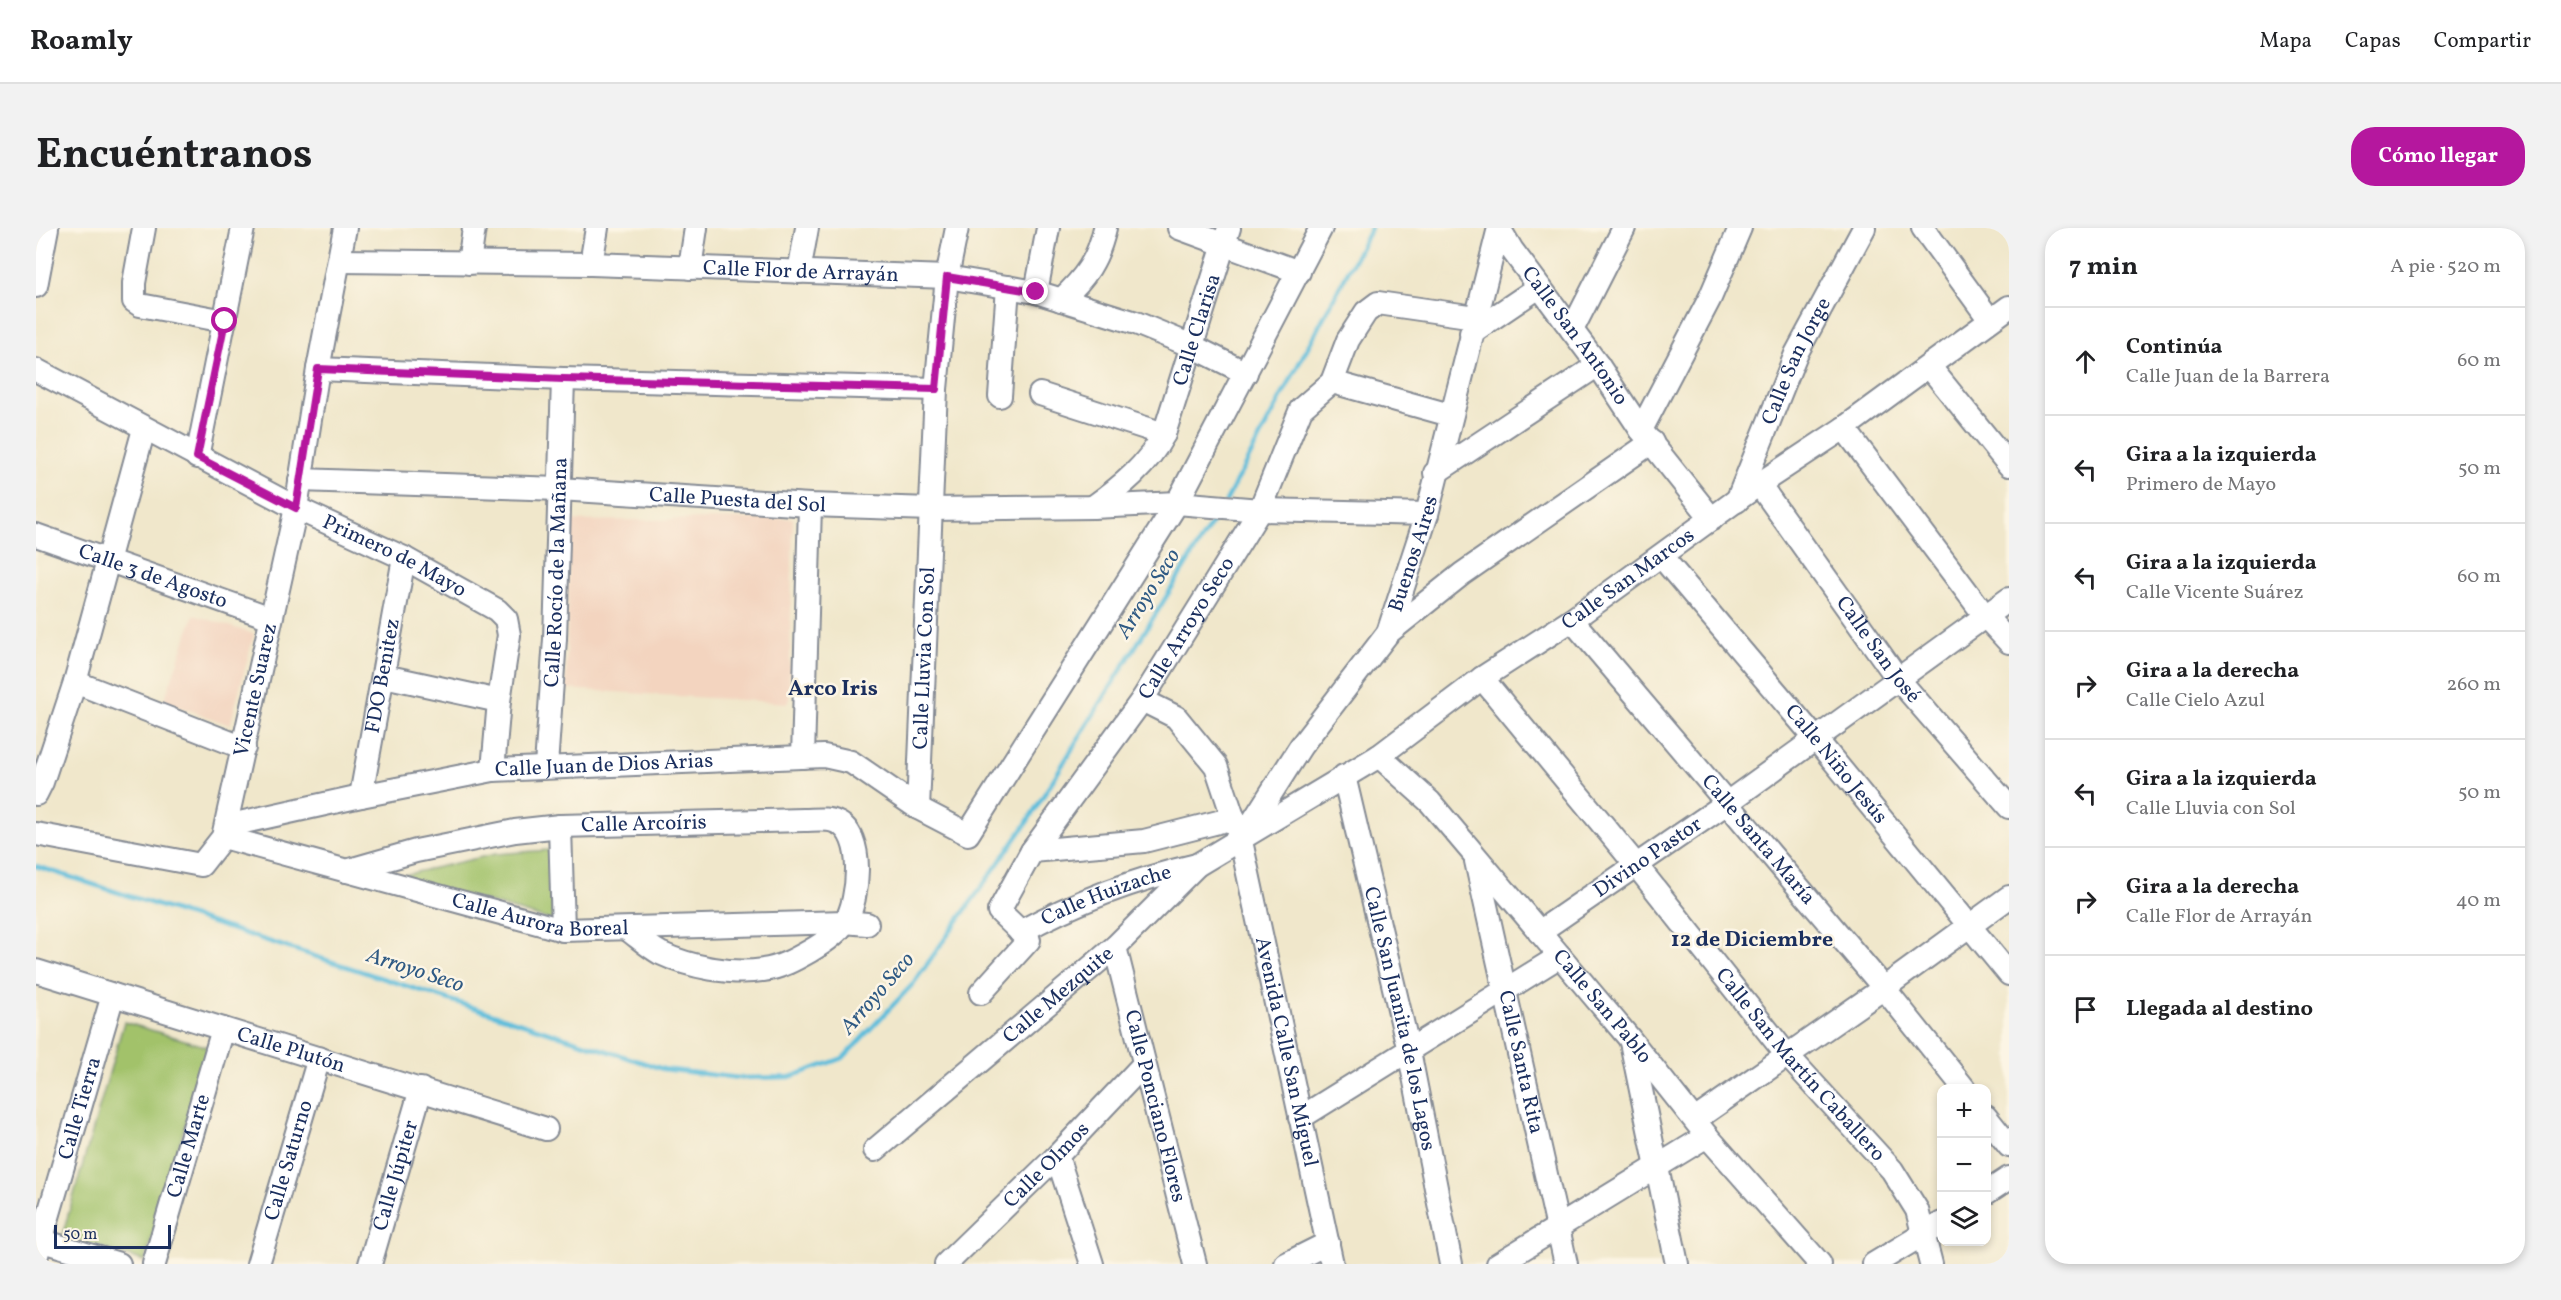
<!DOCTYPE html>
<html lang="es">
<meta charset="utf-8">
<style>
body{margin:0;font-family:Vollkorn,serif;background:#f2f2f2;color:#202124}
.controls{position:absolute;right:18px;bottom:18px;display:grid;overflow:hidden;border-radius:12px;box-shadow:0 3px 9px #0003}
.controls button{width:54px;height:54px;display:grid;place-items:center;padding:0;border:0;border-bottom:2px solid #e0e0e0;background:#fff;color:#202124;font:30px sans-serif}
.scale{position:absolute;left:18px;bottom:15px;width:117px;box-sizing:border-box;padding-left:6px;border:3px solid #1b2f5e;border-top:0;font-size:16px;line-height:21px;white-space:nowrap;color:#1b2f5e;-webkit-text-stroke:4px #fcf5e5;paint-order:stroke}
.stop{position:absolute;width:18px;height:18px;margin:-14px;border:4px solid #b5179e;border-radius:50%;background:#fff}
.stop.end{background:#b5179e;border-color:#fff;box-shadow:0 2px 6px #0008}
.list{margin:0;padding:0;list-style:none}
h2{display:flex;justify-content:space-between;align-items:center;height:78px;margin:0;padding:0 24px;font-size:26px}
h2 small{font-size:20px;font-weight:400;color:#757577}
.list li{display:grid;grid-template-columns:39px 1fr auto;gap:18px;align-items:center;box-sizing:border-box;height:108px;padding:0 24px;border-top:2px solid #e0e0e0}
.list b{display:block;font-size:22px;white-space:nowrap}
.list p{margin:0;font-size:20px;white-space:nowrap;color:#757577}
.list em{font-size:20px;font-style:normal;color:#757577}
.icon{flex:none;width:33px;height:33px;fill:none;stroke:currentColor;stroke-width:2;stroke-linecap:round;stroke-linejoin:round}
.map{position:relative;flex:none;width:1973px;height:1036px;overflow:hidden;border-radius:24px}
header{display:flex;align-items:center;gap:36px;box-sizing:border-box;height:84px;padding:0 30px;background:#fff;border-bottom:2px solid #e0e0e0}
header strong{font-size:28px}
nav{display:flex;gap:33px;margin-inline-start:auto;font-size:21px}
.intro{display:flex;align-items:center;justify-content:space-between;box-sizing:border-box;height:144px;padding:0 36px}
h1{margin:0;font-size:42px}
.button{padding:15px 27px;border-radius:24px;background:#b5179e;color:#fff;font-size:21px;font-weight:700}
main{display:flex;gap:36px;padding:0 36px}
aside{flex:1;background:#fff;border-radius:24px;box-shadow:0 3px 9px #0003}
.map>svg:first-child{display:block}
.built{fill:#f3d4bf}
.green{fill:#a2c26b;stroke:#5e7864;stroke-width:1.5}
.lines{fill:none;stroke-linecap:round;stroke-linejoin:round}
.stream{stroke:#5dbddb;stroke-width:4.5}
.minor-casing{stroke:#868b94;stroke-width:26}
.minor{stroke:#fff;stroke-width:22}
.route{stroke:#b5179e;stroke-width:8}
.labels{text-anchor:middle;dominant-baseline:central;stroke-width:5;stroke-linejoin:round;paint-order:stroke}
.street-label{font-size:21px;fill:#1b2f5e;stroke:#fcf5e5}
.water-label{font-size:22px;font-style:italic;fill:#2f5a84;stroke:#fcf5e5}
.neighbourhood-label{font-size:22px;font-weight:bold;fill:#1b2f5e;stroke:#fcf5e5}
</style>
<header>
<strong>Roamly</strong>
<nav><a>Mapa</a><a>Capas</a><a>Compartir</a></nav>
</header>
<div class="intro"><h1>Encuéntranos</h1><a class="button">Cómo llegar</a></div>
<main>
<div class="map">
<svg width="1973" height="1036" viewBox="0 0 1973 1036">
<rect width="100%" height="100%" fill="#fcf5e5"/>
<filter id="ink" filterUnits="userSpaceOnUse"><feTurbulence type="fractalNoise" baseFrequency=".0167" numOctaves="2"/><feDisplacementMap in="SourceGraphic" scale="12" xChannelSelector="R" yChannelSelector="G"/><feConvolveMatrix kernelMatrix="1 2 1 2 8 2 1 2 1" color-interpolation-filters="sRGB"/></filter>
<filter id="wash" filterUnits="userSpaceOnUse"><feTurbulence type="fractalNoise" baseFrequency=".008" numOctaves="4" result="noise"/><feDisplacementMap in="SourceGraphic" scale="24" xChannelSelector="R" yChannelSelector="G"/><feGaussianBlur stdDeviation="1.35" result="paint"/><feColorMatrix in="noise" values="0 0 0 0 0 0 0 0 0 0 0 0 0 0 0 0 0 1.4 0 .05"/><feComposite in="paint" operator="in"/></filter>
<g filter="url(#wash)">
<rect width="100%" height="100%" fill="#f0e7cb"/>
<!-- built -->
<g class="built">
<polygon points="757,290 753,475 530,461 534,293"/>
<polygon points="158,387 218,406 194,497 128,473"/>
</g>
<!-- green -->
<g class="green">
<polygon points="513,622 517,693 363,648 459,626"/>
<polygon points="88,794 172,819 109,1033 26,1008"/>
</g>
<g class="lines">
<!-- stream -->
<g class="stream">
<polyline points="1190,273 1335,0"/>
<polyline points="0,638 627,841 703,850 754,849 807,830 877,756 988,599 1182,285"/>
</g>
</g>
</g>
<g filter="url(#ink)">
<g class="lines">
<!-- minor casing -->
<g class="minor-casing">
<g id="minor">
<polyline points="108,0 98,55 98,73 104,77 189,93"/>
<polyline points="1143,0 1263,44"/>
<path id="s1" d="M1463,0L1476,22L1562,137L1605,202L1676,291"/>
<polyline points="1887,0 1954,92"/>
<path id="s2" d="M303,33L555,36L911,49L1000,64L1100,95L1156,118L1210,145"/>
<polyline points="433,35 438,0"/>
<polyline points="555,36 561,0"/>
<polyline points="654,40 660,0"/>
<polyline points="763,44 771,0"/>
<polyline points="0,58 11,0"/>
<polyline points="1000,64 1012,0"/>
<path d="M1025,72C1049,50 1062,32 1069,0"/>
<polyline points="1536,102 1588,0"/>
<polyline points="1435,105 1503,59"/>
<polyline points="1893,138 1973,237"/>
<polyline points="282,141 527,151 900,161"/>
<path id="s3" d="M0,142L260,280L368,330L461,382L470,391L473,407L463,473L457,542"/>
<polyline points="1296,154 1414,187"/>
<polyline points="1004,166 1128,206"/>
<polyline points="964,168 972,59"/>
<polyline points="1808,200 1950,389 1973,414"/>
<polyline points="1605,202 1674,70 1704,0"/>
<polyline points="161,229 207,0"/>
<polyline points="1399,245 1562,137"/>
<path id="s4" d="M264,252L523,261L774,277L895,281L1057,279L1141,275L1224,282L1391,286"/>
<path id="s5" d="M1723,256L1862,451L1973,579"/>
<path id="s6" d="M1701,273L1760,126L1828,0"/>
<path id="s7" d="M1057,279C1086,258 1111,238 1128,206L1193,0"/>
<path id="s8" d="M0,307L235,390"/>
<path id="s9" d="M1625,328L1779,510L1973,746"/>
<path id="s10" d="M1536,392L1848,760L1928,860"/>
<polyline points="1352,405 1426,346 1616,214"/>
<polyline points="348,448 463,473"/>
<path id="s11" d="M1446,450L1600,637L1750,826L1856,942L1881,982L1895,1036"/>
<polyline points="39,454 208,520"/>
<path id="s12" d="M1106,472L1140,489L1180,538L1205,613L1296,1036"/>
<path id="s13" d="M1343,528L1394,574L1594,811L1671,908L1784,1036"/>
<polyline points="767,529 774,277"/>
<path id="s14" d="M510,538L519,411L527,151"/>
<path id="s15" d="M1308,548L1373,823L1415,1036"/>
<polyline points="0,566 6,554 39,454 108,201"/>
<path id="s16" d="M325,568L368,330"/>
<path id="s17" d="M882,580L900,161L911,49L921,0"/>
<path id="s18" d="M190,598L325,568L457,542L788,528L815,534L882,580L932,606L1141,275L1285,0"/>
<polyline points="524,598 527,702"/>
<path id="s19" d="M0,606L165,637L187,609L260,280L282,141L309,0"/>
<path id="s20" d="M1209,606L1265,518L1352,405L1391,286L1463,0"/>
<path id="s21" d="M187,609L527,702L809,694L831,696"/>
<polyline points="996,623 1108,613 1198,590"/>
<path id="s22" d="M1440,633L1530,1036"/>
<path id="s23" d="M310,643L380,623L479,603L524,598L768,592C778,592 792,590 800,594C830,605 823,673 809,694C801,706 786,716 774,723C760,731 744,740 727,742C695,747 654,739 624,725C613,719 602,709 591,701"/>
<path id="s24" d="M984,704C1039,674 1100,651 1161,637"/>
<path id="s25" d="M1503,704L1691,575L1973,371"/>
<path id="s26" d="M1079,719L1159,1036"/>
<path id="s27" d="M0,743L510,901"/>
<path id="s28" d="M945,765L993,712L963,683L996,623L1106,472L1224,282L1265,181L1296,154L1312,112L1330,84L1342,75L1439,89"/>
<polyline points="1595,814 1641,1036"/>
<polyline points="1950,889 1973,918"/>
<polyline points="1264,890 1524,728"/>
<polyline points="1660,891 1848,760 1973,669"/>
<path id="s29" d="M839,922L1079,719L1161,637L1343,528L1446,450L1536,392L1723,256L1808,200L1973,79"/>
<polyline points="1021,928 1056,1036"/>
<polyline points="1950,965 1973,950"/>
<polyline points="0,1011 83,1036"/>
<path id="s30" d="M0,1030L77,767"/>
<path id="s31" d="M118,1036L187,801"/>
<path id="s32" d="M222,1036L283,830"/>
<path id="s33" d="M334,1036L385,861"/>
<path id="s34" d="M910,1036L1021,928L1108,836"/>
<polyline points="1250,1036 1292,1015"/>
<polyline points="1462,1036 1671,908"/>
<polyline points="1838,1036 1906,995"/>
</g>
</g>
<!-- minor -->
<use href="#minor" class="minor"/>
</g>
</g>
<g class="lines" filter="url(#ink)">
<!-- route -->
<polyline class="route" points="189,93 161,229 260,280 282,141 528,151 900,161 911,49 1000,64"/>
</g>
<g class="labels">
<!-- street labels -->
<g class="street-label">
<text stroke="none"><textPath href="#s2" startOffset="462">Calle Flor de Arrayán</textPath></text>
<text stroke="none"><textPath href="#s7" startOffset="212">Calle Clarisa</textPath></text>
<text stroke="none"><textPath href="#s1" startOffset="132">Calle San Antonio</textPath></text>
<text stroke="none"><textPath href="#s6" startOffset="152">Calle San Jorge</textPath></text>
<text stroke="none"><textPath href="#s4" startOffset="438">Calle Puesta del Sol</textPath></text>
<text stroke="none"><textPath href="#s20" startOffset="330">Buenos Aires</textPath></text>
<text stroke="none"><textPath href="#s3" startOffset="404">Primero de Mayo</textPath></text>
<text stroke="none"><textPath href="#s14" startOffset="194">Calle Rocío de la Mañana</textPath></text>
<text stroke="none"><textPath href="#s8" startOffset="124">Calle 3 de Agosto</textPath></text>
<text stroke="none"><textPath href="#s29" startOffset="948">Calle San Marcos</textPath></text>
<text stroke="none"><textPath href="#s28" startOffset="453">Calle Arroyo Seco</textPath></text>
<text stroke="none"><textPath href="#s5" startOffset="204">Calle San José</textPath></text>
<text stroke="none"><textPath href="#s17" startOffset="150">Calle Lluvia Con Sol</textPath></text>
<text stroke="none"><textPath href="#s16" startOffset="122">FDO Benitez</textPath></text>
<text stroke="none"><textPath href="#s19" startOffset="354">Vicente Suarez</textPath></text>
<text stroke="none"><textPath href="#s9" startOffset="272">Calle Niño Jesús</textPath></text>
<text stroke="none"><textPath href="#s18" startOffset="384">Calle Juan de Dios Arias</textPath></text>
<text stroke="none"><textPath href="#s23" startOffset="303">Calle Arcoíris</textPath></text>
<text stroke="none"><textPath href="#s10" startOffset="288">Calle Santa María</textPath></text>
<text stroke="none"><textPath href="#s25" startOffset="132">Divino Pastor</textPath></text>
<text stroke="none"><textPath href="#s24" startOffset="94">Calle Huizache</textPath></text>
<text stroke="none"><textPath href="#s21" startOffset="328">Calle Aurora Boreal</textPath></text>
<text stroke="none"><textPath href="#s29" startOffset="240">Calle Mezquite</textPath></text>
<text stroke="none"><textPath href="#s13" startOffset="336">Calle San Pablo</textPath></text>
<text stroke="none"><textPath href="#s15" startOffset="249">Calle San Juanita de los Lagos</textPath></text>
<text stroke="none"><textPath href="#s27" startOffset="267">Calle Plutón</textPath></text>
<text stroke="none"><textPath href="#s12" startOffset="396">Avenida Calle San Miguel</textPath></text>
<text stroke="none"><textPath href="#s22" startOffset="206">Calle Santa Rita</textPath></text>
<text stroke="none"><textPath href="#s11" startOffset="501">Calle San Martín Caballero</textPath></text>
<text stroke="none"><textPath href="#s26" startOffset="164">Calle Ponciano Flores</textPath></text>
<text stroke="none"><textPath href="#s30" startOffset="156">Calle Tierra</textPath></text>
<text stroke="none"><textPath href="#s31" startOffset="123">Calle Marte</textPath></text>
<text stroke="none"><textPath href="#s32" startOffset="108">Calle Saturno</textPath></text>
<text stroke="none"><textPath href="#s34" startOffset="141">Calle Olmos</textPath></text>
<text stroke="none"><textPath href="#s33" startOffset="92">Calle Júpiter</textPath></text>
</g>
<!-- water labels -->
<g class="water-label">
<text transform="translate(1113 366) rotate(-58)">Arroyo Seco</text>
<text transform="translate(379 743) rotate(18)">Arroyo Seco</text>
<text transform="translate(842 766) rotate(-49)">Arroyo Seco</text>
</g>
<!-- neighbourhood labels -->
<g class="neighbourhood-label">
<text x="797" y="461">Arco Iris</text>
<text x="1716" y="712">12 de Diciembre</text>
</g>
</g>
</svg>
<div class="controls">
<button>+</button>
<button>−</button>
<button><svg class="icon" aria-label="layers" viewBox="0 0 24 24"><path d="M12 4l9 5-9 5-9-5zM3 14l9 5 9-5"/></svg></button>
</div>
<div class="scale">50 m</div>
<div class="stop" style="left:189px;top:93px"></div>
<div class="stop end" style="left:1000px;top:64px"></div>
</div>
<aside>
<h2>7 min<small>A pie · 520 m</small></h2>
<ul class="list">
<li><svg class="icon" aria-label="ahead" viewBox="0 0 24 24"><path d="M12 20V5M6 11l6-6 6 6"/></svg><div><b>Continúa</b><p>Calle Juan de la Barrera</p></div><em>60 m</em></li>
<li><svg class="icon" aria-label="left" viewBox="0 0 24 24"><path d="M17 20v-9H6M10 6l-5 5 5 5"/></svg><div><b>Gira a la izquierda</b><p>Primero de Mayo</p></div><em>50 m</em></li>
<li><svg class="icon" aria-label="left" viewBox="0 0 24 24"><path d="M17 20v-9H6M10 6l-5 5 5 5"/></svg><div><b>Gira a la izquierda</b><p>Calle Vicente Suárez</p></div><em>60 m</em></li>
<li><svg class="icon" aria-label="right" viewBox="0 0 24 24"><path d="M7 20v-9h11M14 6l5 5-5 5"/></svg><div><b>Gira a la derecha</b><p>Calle Cielo Azul</p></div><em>260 m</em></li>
<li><svg class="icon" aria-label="left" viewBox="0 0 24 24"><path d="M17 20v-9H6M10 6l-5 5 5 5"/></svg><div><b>Gira a la izquierda</b><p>Calle Lluvia con Sol</p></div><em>50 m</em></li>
<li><svg class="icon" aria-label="right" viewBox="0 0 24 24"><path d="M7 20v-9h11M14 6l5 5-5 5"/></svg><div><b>Gira a la derecha</b><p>Calle Flor de Arrayán</p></div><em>40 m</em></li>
<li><svg class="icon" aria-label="arrive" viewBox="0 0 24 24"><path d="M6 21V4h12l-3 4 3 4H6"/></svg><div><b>Llegada al destino</b></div></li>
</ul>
</aside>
</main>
